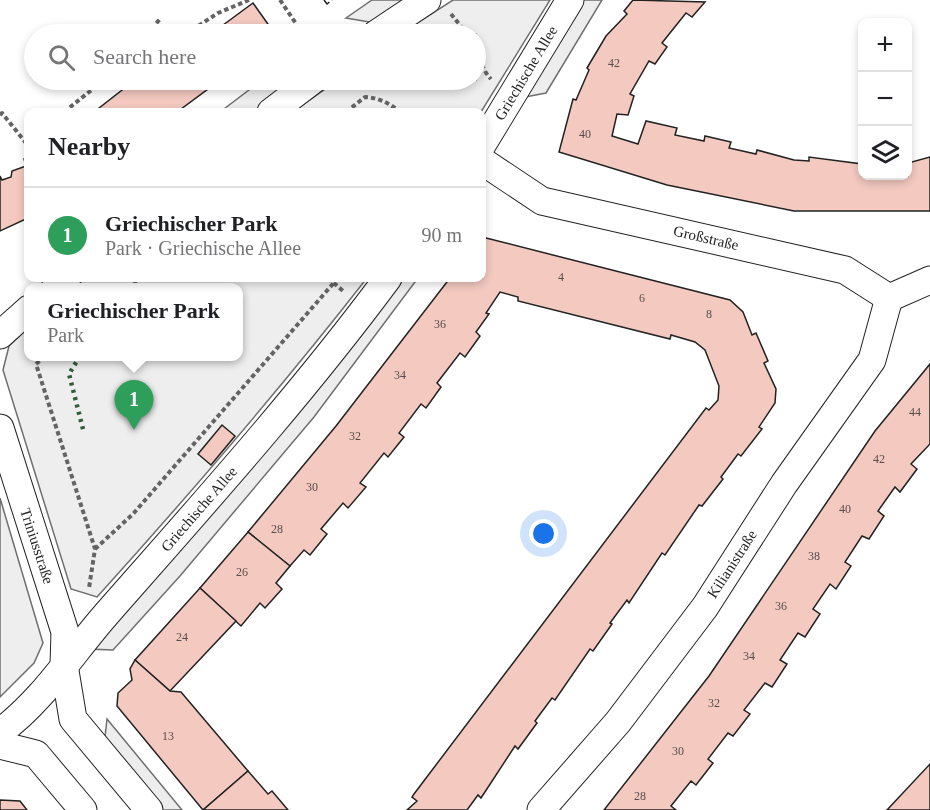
<!DOCTYPE html>
<meta charset="utf-8">
<style>
body{margin:0;font-family:Georgia,serif;background:#f2f2f2;color:#202124}
.controls{position:absolute;right:18px;top:18px;display:grid;overflow:hidden;border-radius:12px;box-shadow:0 3px 9px #0003}
.controls button{width:54px;height:54px;display:grid;place-items:center;padding:0;border:0;border-bottom:2px solid #e0e0e0;background:#fff;color:#202124;font:30px sans-serif}
.you{position:absolute;left:544px;top:534px;width:21px;height:21px;margin:-15px;border:4px solid #fff;border-radius:50%;background:#1a73e8;box-shadow:0 0 0 9px #1a73e833}
.badge{display:grid;place-items:center;width:39px;height:39px;border-radius:50%;background:#2563eb;color:#fff;font-size:20px;font-weight:700}
.pin{position:absolute;translate:-50% -50px;filter:drop-shadow(0 2px 3px #0008)}
.pin::after{content:'';position:absolute;top:32px;width:21px;height:18px;background:inherit;clip-path:polygon(0 0,100% 0,50% 100%)}
.popup{position:absolute;left:24px;top:283px;width:219px;height:78px;box-sizing:border-box;display:grid;place-content:center;border-radius:12px;background:#fff;filter:drop-shadow(0 2px 4px #0005);font-size:20px;white-space:nowrap;color:#757577}
.popup b{font-size:22px;color:#202124}
.popup::after{content:'';position:absolute;left:50%;top:100%;margin-left:-12px;border:12px solid transparent;border-top-color:#fff}
.list{margin:0;padding:0;list-style:none}
h2{display:flex;justify-content:space-between;align-items:center;height:78px;margin:0;padding:0 24px;font-size:26px}
h2 small{font-size:20px;font-weight:400;color:#757577}
.list li{display:grid;grid-template-columns:39px 1fr auto;gap:18px;align-items:center;box-sizing:border-box;height:96px;padding:0 24px;border-top:2px solid #e0e0e0}
.list b{display:block;font-size:22px;white-space:nowrap}
.list p{margin:0;font-size:20px;white-space:nowrap;color:#757577}
.list em{font-size:20px;font-style:normal;color:#757577}
.icon{flex:none;width:33px;height:33px;fill:none;stroke:currentColor;stroke-width:2;stroke-linecap:round;stroke-linejoin:round}
.map{position:relative;flex:none;width:930px;height:810px;overflow:hidden}
.search{position:absolute;background:#fff;box-shadow:0 3px 9px #0003;left:24px;top:24px;width:462px;height:66px;display:flex;align-items:center;gap:15px;box-sizing:border-box;padding:0 21px;border-radius:33px;color:#757577;font-size:22px}
.panel{position:absolute;background:#fff;box-shadow:0 3px 9px #0003;left:24px;top:108px;width:462px;height:174px;border-radius:12px}
.map>svg:first-child{display:block}
.green{fill:#eee;stroke:#6f6f6f;stroke-width:1.5}
.parking{fill:#ededed;stroke:#6f6f6f;stroke-width:1.5}
.building{fill:#f3c9c0;stroke:#222;stroke-width:1.5}
.lines{fill:none;stroke-linecap:round;stroke-linejoin:round}
.street-casing{stroke:#222;stroke-width:29}
.path{stroke:#646464;stroke-width:4;stroke-dasharray:4.5 3;stroke-linecap:butt}
.street{stroke:#fff;stroke-width:27}
.hedge{stroke:#2f5e38;stroke-width:4.5;stroke-dasharray:3 4.5;stroke-linecap:butt}
.fence{stroke:#222;stroke-width:1.5;stroke-dasharray:8 3;stroke-linecap:butt}
.labels{text-anchor:middle;dominant-baseline:central;stroke-width:4.5;stroke-linejoin:round;paint-order:stroke}
.number-label{font-size:12px;fill:#564c4a}
.street-label{font-size:15px;fill:#222;stroke:#fff}
</style>
<div class="map">
<svg width="930" height="810" viewBox="0 0 930 810">
<rect width="100%" height="100%" fill="#fff"/>
<!-- green -->
<g class="green">
<polygon points="453,0 550,0 481,112 293,112 338,80 476,80 476,34 400,34"/>
<path d="M86,278H367C281,388 191,493 97,597L71,589L3,370L9,346L29,327V356H239V288L75,287Z"/>
<polygon points="0,498 43,643 34,663 0,697"/>
</g>
<!-- parking -->
<g class="parking">
<polygon points="372,0 409,0 375,23 346,18"/>
<polygon points="579,0 602,0 546,93 520,98"/>
<polygon points="262,80 296,80 254,112 220,112"/>
<polygon points="397,278 418,278 314,417 180,576 113,650 87,649"/>
<polygon points="107,719 182,810 157,810 104,746"/>
</g>
<!-- building -->
<g class="building">
<polygon points="633,0 705,2 692,17 686,13 662,43 667,47 655,64 649,61 630,94 634,96 628,115 617,114 612,136 638,144 646,121 677,128 675,135 704,141 705,136 731,142 729,148 756,154 757,150 794,160 809,161 809,157 862,164 862,176 908,176 908,163 930,157 930,211 794,211 667,185 559,152 573,99 576,100 589,70 587,68 606,36 627,14 624,11"/>
<polygon points="253,3 275,34 211,34 219,28"/>
<polygon points="135,80 207,80 212,86 177,112 94,112"/>
<polygon points="28,157 28,218 0,231 0,176 2,180 11,177 12,171 26,166 24,159"/>
<polygon points="486,238 730,300 743,312 752,335 756,333 768,361 764,363 776,389 775,403 759,427 762,429 741,456 738,454 721,477 723,479 702,506 699,505 665,555 662,553 629,603 627,600 610,623 612,624 593,651 590,649 555,700 552,698 535,721 537,723 518,749 515,746 481,798 478,795 467,810 407,810 417,801 412,797 414,794 706,408 709,410 718,400 719,386 705,350 695,342 671,335 670,339 518,301 518,297 500,292 486,313 489,314 476,332 480,336 465,357 460,353 437,383 441,387 426,408 421,404 399,433 404,437 388,457 384,453 360,483 366,487 348,508 343,503 321,529 327,534 310,555 304,550 290,566 248,532 336,426 450,278 482,278 482,242"/>
<polygon points="930,364 930,444 911,464 917,469 900,492 895,487 878,511 884,516 869,539 862,536 845,562 851,566 836,589 830,584 813,609 820,614 805,637 798,633 780,660 787,664 772,687 765,683 744,710 750,714 733,736 728,733 708,759 713,763 696,785 691,781 671,806 676,810 604,810 709,676 875,431"/>
<polygon points="222,425 235,436 211,465 198,454"/>
<polygon points="248,532 290,566 276,583 282,589 265,608 260,603 241,626 200,588"/>
<polygon points="200,588 236,621 170,691 135,660"/>
<polygon points="135,660 170,691 181,692 248,771 203,810 117,706 118,693 132,680 130,669"/>
<polygon points="930,764 930,810 887,810"/>
<polygon points="248,771 268,794 272,791 288,810 203,810"/>
<polygon points="0,800 20,801 27,810 0,810"/>
</g>
<g class="lines">
<!-- street casing -->
<g class="street-casing">
<g id="street">
<polyline points="376,34 427,0"/>
<polyline points="271,112 313,80"/>
<polyline points="482,145 570,0"/>
<polyline points="482,161 542,201 845,270 889,298"/>
<polyline points="55,288 67,278"/>
<polyline points="889,298 930,280"/>
<polyline points="0,335 29,309"/>
<polyline points="0,428 65,632 64,665 73,719 149,810"/>
<path d="M0,732C44,700 74,650 110,610C205,502 302,394 388,278"/>
<polyline points="0,745 36,754 83,810"/>
<polyline points="541,810 618,722 705,607 784,484 872,360 889,298"/>
</g>
</g>
<!-- path -->
<g class="path">
<polyline points="280,0 301,31"/>
<polyline points="451,14 467,34"/>
<polyline points="146,34 161,18"/>
<polyline points="186,34 218,13 249,0"/>
<path d="M476,43C485,55 476,63 491,79"/>
<polyline points="64,112 104,80"/>
<path d="M346,112L365,97C380,98 389,103 400,112"/>
<polyline points="0,115 2,113 26,143 28,141"/>
<polyline points="328,278 343,291"/>
<polyline points="128,288 139,278"/>
<polyline points="45,356 36,364 95,549 89,588"/>
<polyline points="95,549 133,514 338,278"/>
</g>
<!-- street -->
<use href="#street" class="street"/>
<!-- hedge -->
<polyline class="hedge" points="80,356 69,374 84,433"/>
<!-- fence -->
<polyline class="fence" points="324,0 327,4 332,0"/>
</g>
<g class="labels">
<!-- number labels -->
<g class="number-label">
<text x="614" y="63">42</text>
<text x="585" y="134">40</text>
<text x="561" y="277">4</text>
<text x="642" y="298">6</text>
<text x="709" y="314">8</text>
<text x="440" y="324">36</text>
<text x="400" y="375">34</text>
<text x="915" y="412">44</text>
<text x="355" y="436">32</text>
<text x="879" y="459">42</text>
<text x="312" y="487">30</text>
<text x="845" y="509">40</text>
<text x="277" y="529">28</text>
<text x="814" y="556">38</text>
<text x="242" y="572">26</text>
<text x="781" y="606">36</text>
<text x="182" y="637">24</text>
<text x="749" y="656">34</text>
<text x="714" y="703">32</text>
<text x="168" y="736">13</text>
<text x="678" y="751">30</text>
<text x="640" y="796">28</text>
</g>
<!-- street labels -->
<g class="street-label">
<text transform="translate(526 73) rotate(-59)">Griechische Allee</text>
<text transform="translate(706 238) rotate(13)">Großstraße</text>
<text transform="translate(199 509) rotate(-49)">Griechische Allee</text>
<text transform="translate(37 546) rotate(72)">Triniusstraße</text>
<text transform="translate(732 564) rotate(-57)">Kilianistraße</text>
</g>
</g>
</svg>
<div class="controls">
<button>+</button>
<button>−</button>
<button><svg class="icon" aria-label="layers" viewBox="0 0 24 24"><path d="M12 4l9 5-9 5-9-5zM3 14l9 5 9-5"/></svg></button>
</div>
<div class="you"></div>
<div class="pin badge" style="left:134px;top:430px;background:#2e9e5b">1</div>
<div class="popup"><b>Griechischer Park</b>Park</div>
<div class="search"><svg class="icon" aria-label="search" viewBox="0 0 24 24"><circle cx="10" cy="10" r="6"/><path d="M15 15l6 6"/></svg>Search here</div>
<section class="panel">
<h2>Nearby<small></small></h2>
<ul class="list">
<li><span class="badge" style="background:#2e9e5b">1</span><div><b>Griechischer Park</b><p>Park · Griechische Allee</p></div><em>90 m</em></li>
</ul>
</section>
</div>
